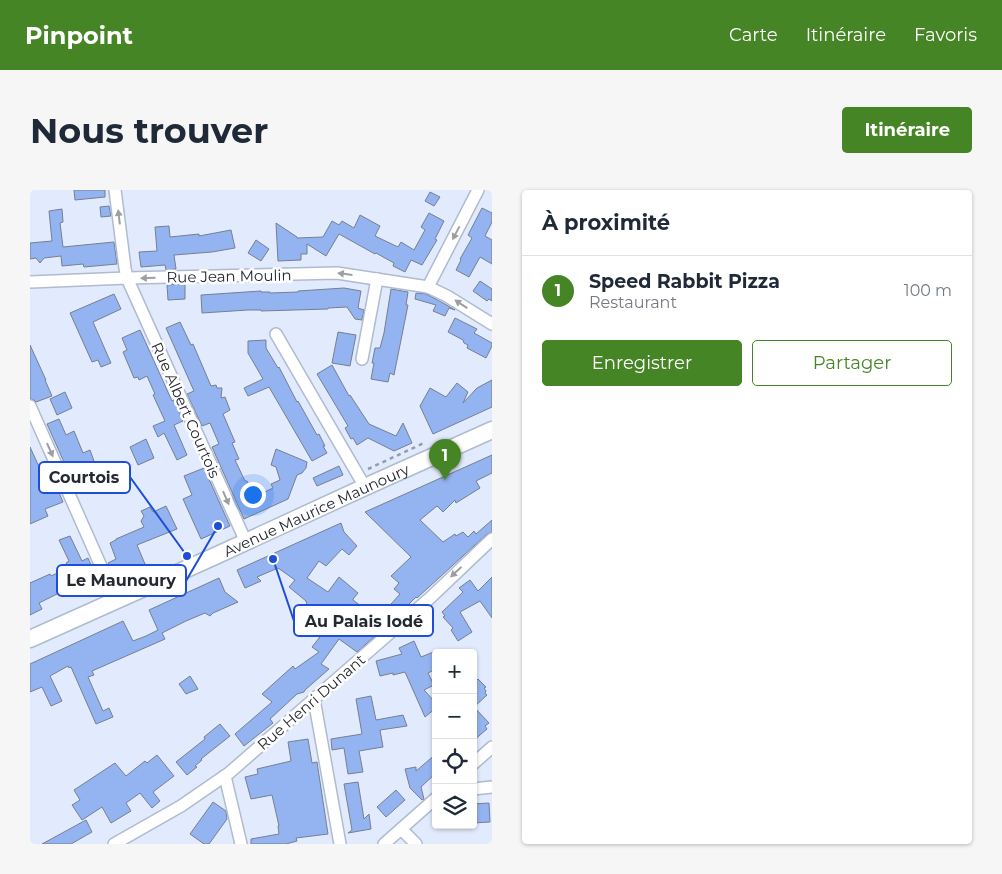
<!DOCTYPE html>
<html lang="fr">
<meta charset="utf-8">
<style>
body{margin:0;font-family:Montserrat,sans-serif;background:#f6f6f7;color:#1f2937}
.controls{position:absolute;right:15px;bottom:15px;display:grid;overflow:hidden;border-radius:5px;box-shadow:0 1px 4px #0004}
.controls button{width:45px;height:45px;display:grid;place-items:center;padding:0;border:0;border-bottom:1px solid #e0e1e3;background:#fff;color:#1f2937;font:25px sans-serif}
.you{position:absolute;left:222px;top:304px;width:18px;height:18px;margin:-12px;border:4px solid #fff;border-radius:50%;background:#1a73e8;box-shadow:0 0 0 8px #1a73e833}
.badge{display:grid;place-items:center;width:32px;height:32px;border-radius:50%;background:#468525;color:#fff;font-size:16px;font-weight:700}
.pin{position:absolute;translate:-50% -41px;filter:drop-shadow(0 1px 2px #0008)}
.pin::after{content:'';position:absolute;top:26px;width:18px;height:15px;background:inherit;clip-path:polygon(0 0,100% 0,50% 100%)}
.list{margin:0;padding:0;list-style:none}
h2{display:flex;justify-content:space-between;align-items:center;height:65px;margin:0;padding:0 20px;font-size:21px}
h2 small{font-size:16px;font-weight:400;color:#747a83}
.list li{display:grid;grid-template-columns:32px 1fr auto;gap:15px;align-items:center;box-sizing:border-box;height:70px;padding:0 20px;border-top:1px solid #e0e1e3}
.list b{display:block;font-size:19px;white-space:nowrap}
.list p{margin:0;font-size:16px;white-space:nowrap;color:#747a83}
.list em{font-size:16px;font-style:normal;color:#747a83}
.actions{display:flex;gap:10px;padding:15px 20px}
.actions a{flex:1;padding:11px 0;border:1px solid #468525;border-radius:5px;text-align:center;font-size:18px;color:#468525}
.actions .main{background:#468525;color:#fff}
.icon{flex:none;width:28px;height:28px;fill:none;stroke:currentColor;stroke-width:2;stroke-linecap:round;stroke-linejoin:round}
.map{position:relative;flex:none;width:462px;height:654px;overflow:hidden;border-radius:5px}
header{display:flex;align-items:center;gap:30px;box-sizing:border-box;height:70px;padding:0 25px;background:#468525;color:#fff}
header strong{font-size:24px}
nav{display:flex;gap:28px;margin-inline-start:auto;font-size:18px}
.intro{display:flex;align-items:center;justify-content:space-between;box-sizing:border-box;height:120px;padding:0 30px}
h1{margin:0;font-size:35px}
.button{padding:12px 22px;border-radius:5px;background:#468525;color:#fff;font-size:18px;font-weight:700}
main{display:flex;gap:30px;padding:0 30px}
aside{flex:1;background:#fff;border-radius:5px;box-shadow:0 1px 4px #0004}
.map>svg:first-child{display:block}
.building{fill:#94b3f1;stroke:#757f92}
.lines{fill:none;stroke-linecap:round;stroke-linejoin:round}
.street-casing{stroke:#b0bbcf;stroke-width:14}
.secondary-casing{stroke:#b0bbcf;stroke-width:19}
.path{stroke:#959caa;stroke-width:2.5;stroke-dasharray:4 4;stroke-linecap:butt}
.street{stroke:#fff;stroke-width:11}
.secondary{stroke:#fff;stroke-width:16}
.oneway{fill:#9c9ea2}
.labels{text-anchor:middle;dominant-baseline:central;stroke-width:5;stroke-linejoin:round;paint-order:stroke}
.street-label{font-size:15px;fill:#242830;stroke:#fff}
.leader{fill:none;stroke:#1d4ed8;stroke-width:2}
.callout-dot{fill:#1d4ed8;stroke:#fff;stroke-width:2}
.callout{fill:#fff;stroke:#1d4ed8;stroke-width:2}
.callout-label{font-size:16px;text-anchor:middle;font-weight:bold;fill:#242830}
</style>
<header>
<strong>Pinpoint</strong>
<nav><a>Carte</a><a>Itinéraire</a><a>Favoris</a></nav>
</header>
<div class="intro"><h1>Nous trouver</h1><a class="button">Itinéraire</a></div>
<main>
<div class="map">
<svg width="462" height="654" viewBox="0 0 462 654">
<rect width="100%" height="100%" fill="#e2ebfd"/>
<!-- building -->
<g class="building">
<polygon points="44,0 75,0 75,7 45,10"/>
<polygon points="400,2 410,7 404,16 395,11"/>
<polygon points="79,16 81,26 71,27 70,17"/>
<polygon points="452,18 462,23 462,32 455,46 462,50 462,74 450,67 439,87 426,80 431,70 430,69 442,48 438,45"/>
<polygon points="32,19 33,32 30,33 33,57 84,52 87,74 54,77 53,74 32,76 31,66 14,68 10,73 6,68 0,69 0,53 22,51 19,21"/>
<polygon points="399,23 414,31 405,49 407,50 392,75 381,70 375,82 363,76 364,73 346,63 345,64 309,44 296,66 277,54 277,64 271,64 271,70 248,71 246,33 267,47 267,48 293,47 302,31 309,35 312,31 324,38 330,25 350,36 345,46 368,57 371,52 384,60 395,40 391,37"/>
<polygon points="139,36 140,47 169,44 169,46 201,40 205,58 182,62 144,65 146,79 136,80 135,75 111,77 109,62 127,61 125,37"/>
<polygon points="226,50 239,59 231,71 218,63"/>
<polygon points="450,91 462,99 462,111 459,109 457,111 443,101"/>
<polygon points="155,94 155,109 138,110 137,95"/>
<polygon points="314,98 331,101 328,118 334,120 332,130 325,129 317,117 298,118 298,119 231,121 231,120 218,120 172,123 171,105 231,101 231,102 240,102 240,103 268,102 268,101"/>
<polygon points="361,99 378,102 376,115 378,115 364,185 360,183 358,192 341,189 344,173 342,173 345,158 350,158 354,143"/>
<polygon points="386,103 396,104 413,113 425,120 419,118 415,126 403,121 406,115 385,109"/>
<polygon points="84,104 91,119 63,132 81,173 71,177 68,170 62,172 40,123"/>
<polygon points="425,128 447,139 444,143 462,153 462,156 456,168 437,158 438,155 434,153 433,150 418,142"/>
<polygon points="150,132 161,155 163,154 181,196 186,195 187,198 192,198 191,208 195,207 200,220 193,224 205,252 202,253 209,269 205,270 215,291 217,291 224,307 243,298 241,294 250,290 246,277 241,275 246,259 277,272 276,278 272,283 267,285 258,309 214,329 182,257 189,254 180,233 172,236 157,204 164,201 136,138"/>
<polygon points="110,140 142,211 144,210 153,231 144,235 157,265 147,270 134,243 128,247 123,236 135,231 123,205 125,204 117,186 109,190 108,187 104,188 93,162 97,160 92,148"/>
<polygon points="308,142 326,145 320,176 302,173"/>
<polygon points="236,150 236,158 248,178 249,177 267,212 268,211 287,245 289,244 295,256 293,256 297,263 282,271 239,197 218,206 214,198 233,189 218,163 218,151"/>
<polygon points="0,155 16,190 15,190 22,206 6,212 4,210 0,209"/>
<polygon points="302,175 319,206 320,205 339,234 366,246 373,233 382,253 364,261 338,248 327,255 323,248 321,249 315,238 318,236 287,184"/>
<polygon points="462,190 462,217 403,244 390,216 400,198 416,207 427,193 438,202 433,213 447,198"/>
<polygon points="35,202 42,218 27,225 20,209"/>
<polygon points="29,229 36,245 44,241 53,263 60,260 64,271 53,276 56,284 42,290 17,234"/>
<polygon points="116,249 124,268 108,275 100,257"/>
<polygon points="0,257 17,294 24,291 33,312 15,319 18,326 0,334"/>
<polygon points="462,265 462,283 446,291 450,298 426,313 425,310 413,322 407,316 390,330 413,352 425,344 426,346 433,342 438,347 444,341 446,344 462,330 462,342 457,344 387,408 386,407 362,431 327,462 309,449 291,474 299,479 275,500 274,502 267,504 240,529 243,533 214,556 205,544 242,512 232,504 263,476 265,479 289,462 282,457 296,439 272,421 277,413 276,412 276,411 259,397 265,390 248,378 227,387 231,391 215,398 207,380 311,333 314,342 327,356 319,365 312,359 296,376 289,371 277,388 298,402 309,387 328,403 323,409 323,410 340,423 345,417 353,423 370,404 364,399 369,393 361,386 381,367 335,322"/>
<polygon points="309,276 313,285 287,296 283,288"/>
<polygon points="174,278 200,336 171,349 153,309 162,305 154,286"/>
<polygon points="136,316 147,339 107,355 115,374 85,387 78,373 86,369 80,353 86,350 86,349 114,337 111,331 114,326 111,321 120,317 123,322"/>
<polygon points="40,346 52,371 58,368 66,386 28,402 29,403 9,413 12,419 0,425 0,392 0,393 20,384 21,386 38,378 36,373 39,371 29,350"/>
<polygon points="462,387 462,428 450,411 430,422 442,442 428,451 421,440 423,438 413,427 415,426 412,422 433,402 429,398 440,390 448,401"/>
<polygon points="189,388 195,402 208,412 183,423 180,426 175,423 156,431 132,443 135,449 62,481 64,485 58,487 73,521 79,518 83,527 66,534 41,477 39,478 38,476 20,486 32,511 21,516 12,497 0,502 0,474 93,431 103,451 116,446 128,440 119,420"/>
<polygon points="384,451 391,467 406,461 406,479 398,483 404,495 394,500 406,513 406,518 395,527 375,482 363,485 363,483 350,486 346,471 372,464 369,458"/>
<polygon points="160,486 168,499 156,504 149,494"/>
<polygon points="443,486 447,490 448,489 456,497 454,498 456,501 455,503 457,505 444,517 459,533 455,536 457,539 443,551"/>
<polygon points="341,506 346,530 373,525 377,536 350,540 353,557 329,561 333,582 318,584 314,558 302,560 301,549 332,544 326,509"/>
<polygon points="190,534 200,546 171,569 172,570 165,576 167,577 157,585 146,572 175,549 174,547"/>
<polygon points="278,549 282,573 287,572 298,644 266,648 267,651 256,654 221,654 221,649 249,644 248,636 249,636 242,605 221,609 215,587 228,584 227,579 261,571 258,552"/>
<polygon points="406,564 406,583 391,597 394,609 392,610 380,598 375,579 386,577 386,581"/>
<polygon points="127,565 144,586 123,602 130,611 122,618 110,603 96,613 101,621 81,633 72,617 52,630 42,615 50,610 44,600 85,573 96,586 115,571 117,573"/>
<polygon points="328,592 334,629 339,624 341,639 318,643 322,640 314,594"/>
<polygon points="366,600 375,610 356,627 347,617"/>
<polygon points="183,612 196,621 197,629 179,654 174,654 160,644"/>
<polygon points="459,613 460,632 443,633 443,614"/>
<polygon points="56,630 62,642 41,654 12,654"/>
</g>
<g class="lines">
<!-- street casing -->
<g class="street-casing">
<g id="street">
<polyline points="85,0 95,78 97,88 216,352"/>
<polyline points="0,92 97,88 307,83 398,97 417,106 462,134"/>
<polyline points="398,97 448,0"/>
<polyline points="246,144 335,297"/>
<polyline points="332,169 347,89"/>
<polyline points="0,216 86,410"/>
<polyline points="284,509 310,654"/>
<polyline points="443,574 462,557"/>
<polyline points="195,586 211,654"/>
<polyline points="443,599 462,597"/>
<polyline points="371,639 386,654"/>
<polyline points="84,654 151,616 199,583 284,509 400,408 462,349"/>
<polyline points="354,654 406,608"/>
</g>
</g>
<!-- secondary casing -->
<g class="secondary-casing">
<g id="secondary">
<path id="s1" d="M0,449L183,367L335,297L462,240"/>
</g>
</g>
<!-- path -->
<polyline class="path" points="338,279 394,253"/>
<!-- street -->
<use href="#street" class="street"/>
<!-- secondary -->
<use href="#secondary" class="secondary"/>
</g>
<!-- one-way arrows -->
<defs><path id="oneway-solid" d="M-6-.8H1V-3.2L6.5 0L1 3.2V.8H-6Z" transform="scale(1.25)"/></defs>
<g class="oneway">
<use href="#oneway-solid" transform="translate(89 27) rotate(-97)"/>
<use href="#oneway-solid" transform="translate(426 43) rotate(118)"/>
<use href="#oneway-solid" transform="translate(315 84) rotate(-173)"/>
<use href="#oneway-solid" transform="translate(118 88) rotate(179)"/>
<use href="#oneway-solid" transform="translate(431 114) rotate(-147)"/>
<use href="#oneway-solid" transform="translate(20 260) rotate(66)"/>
<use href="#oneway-solid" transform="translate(196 308) rotate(66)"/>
<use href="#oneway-solid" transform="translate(426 382) rotate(137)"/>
</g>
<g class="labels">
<!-- street labels -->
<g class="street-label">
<text transform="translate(199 86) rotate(-1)">Rue Jean Moulin</text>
<text transform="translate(156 220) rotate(66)">Rue Albert Courtois</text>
<text stroke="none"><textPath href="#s1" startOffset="314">Avenue Maurice Maunoury</textPath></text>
<text transform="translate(281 512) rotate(-41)">Rue Henri Dunant</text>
</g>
</g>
<!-- callouts -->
<path class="leader" d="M157 366L100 287M188 336L156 391M243 369L264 431"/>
<g class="callout-dot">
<circle cx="157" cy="366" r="5"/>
<circle cx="188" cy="336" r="5"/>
<circle cx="243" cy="369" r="5"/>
</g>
<g class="callout">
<rect x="9" y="272" width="91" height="31" rx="5"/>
<rect x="27" y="375" width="129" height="31" rx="5"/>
<rect x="264" y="415" width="139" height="31" rx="5"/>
</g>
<g class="callout-label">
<text x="54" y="293">Courtois</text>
<text x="91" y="396">Le Maunoury</text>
<text x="334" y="437">Au Palais Iodé</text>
</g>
</svg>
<div class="controls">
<button>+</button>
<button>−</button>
<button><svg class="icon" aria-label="locate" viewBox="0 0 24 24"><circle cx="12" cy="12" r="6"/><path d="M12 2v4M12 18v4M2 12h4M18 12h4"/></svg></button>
<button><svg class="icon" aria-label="layers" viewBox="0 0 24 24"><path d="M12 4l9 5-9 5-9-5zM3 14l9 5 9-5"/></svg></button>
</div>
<div class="you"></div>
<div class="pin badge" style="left:415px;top:290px">1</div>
</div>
<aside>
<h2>À proximité<small></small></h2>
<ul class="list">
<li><span class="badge">1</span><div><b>Speed Rabbit Pizza</b><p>Restaurant</p></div><em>100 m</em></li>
</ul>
<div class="actions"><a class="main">Enregistrer</a><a>Partager</a></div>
</aside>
</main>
